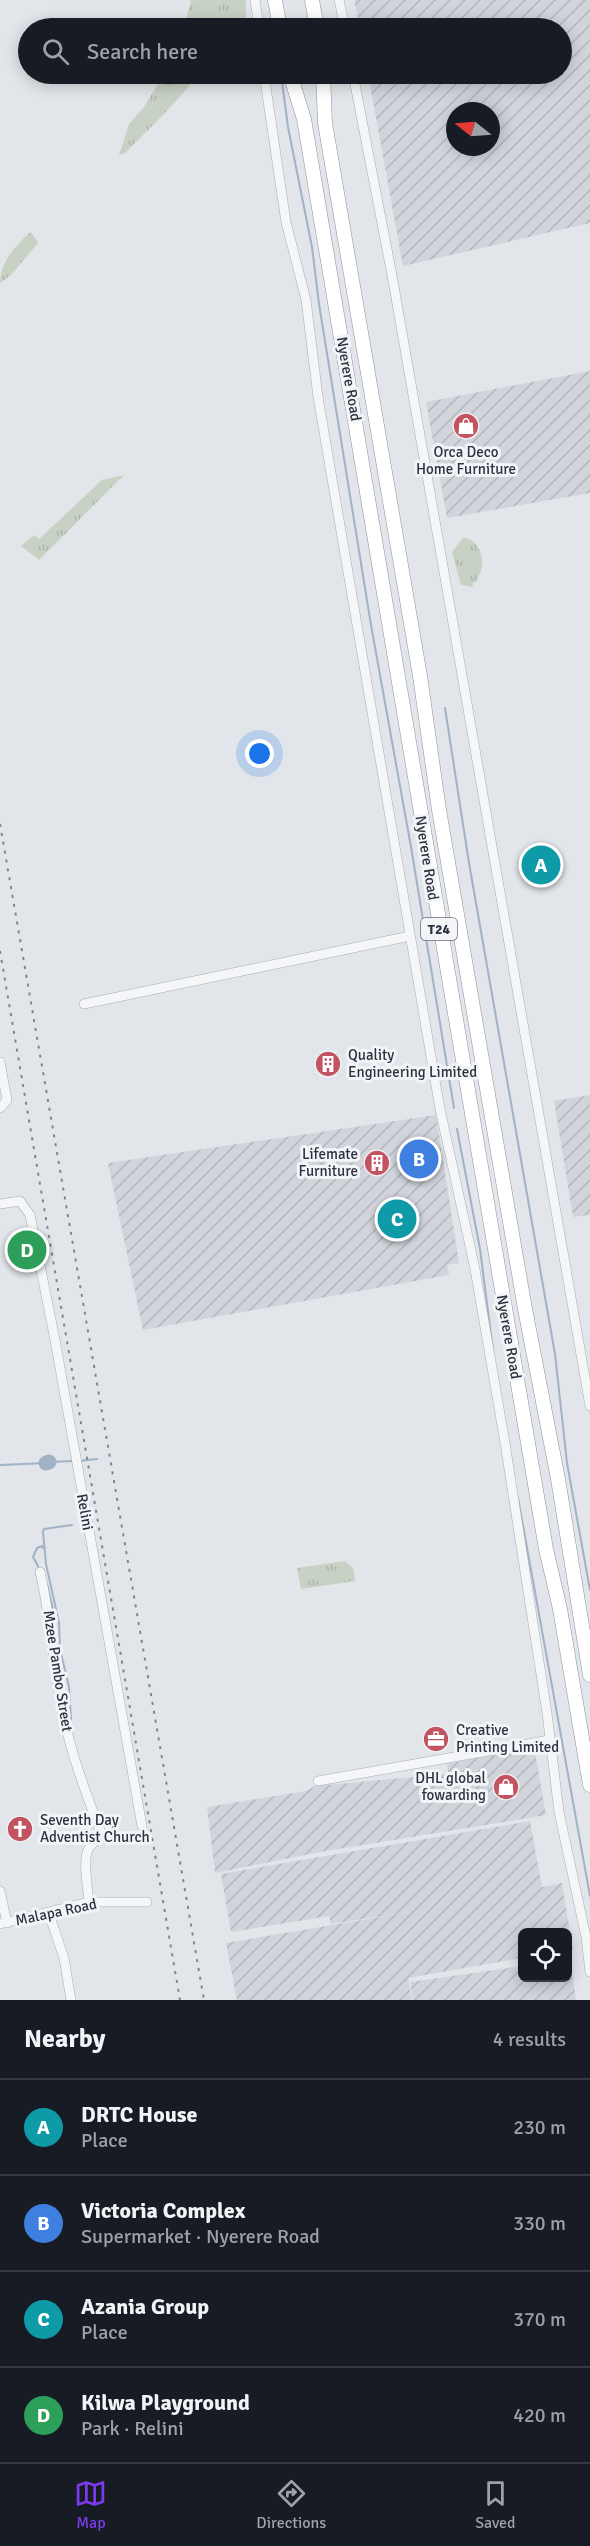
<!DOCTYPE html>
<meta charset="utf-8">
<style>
body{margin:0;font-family:Signika,sans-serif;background:#20242c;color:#f1f3f6}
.controls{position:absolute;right:18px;bottom:18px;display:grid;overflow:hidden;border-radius:9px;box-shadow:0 3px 15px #0003}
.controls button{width:54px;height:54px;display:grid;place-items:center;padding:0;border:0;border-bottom:2px solid #363941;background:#171b24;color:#f1f3f6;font:30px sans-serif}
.compass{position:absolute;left:446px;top:102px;width:54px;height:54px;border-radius:50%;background:#171b24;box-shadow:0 3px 15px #0003;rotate:287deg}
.you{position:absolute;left:260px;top:754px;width:21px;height:21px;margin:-15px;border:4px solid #fff;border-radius:50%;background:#1a73e8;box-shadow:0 0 0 9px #1a73e833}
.badge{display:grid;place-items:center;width:39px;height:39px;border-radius:50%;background:#7c3aed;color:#fff;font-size:20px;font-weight:700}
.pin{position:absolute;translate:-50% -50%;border:3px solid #fff;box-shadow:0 2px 6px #0006}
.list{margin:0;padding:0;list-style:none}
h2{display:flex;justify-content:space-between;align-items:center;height:78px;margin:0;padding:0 24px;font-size:26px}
h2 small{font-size:20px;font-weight:400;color:#9ea1a6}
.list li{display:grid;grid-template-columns:39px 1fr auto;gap:18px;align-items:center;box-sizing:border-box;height:96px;padding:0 24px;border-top:2px solid #363941}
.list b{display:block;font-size:22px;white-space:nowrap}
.list p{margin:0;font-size:20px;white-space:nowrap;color:#9ea1a6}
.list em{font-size:20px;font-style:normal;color:#9ea1a6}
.icon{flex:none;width:33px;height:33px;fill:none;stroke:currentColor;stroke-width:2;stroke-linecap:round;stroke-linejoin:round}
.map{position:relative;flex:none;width:590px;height:2000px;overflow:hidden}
.search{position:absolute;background:#171b24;box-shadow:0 3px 15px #0003;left:18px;right:18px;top:18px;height:66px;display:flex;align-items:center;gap:15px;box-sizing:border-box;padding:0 21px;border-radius:33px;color:#9ea1a6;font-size:22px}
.sheet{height:462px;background:#171b24}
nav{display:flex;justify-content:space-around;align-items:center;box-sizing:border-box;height:84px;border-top:2px solid #363941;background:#171b24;font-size:16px;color:#9ea1a6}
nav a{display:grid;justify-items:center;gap:3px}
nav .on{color:#7c3aed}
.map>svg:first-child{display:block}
.industrial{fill:url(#industrial-furrows);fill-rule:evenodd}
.grass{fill:url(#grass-tufts)}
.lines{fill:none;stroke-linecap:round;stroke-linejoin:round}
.stream{stroke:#a1b2c6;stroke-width:2}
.river{stroke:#a1b2c6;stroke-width:15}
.minor-casing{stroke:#a8acb3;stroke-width:10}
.highway-casing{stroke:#8b929f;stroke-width:15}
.minor{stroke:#f5f6f8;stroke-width:9}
.highway{stroke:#fff;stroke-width:14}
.rail{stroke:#7d8492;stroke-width:2;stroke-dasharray:3 6;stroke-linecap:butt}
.labels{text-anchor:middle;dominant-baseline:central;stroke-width:6;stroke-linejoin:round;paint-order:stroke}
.shield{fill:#f2f4f7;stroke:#676d77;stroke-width:1.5}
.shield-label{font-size:14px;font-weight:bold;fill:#2c3340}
.street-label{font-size:15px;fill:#2c3340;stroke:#f2f4f7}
.poi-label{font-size:15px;fill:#2c3340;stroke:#f2f4f7;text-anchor:start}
</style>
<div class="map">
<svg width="590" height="2000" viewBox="0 0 590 2000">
<defs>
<pattern id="industrial-furrows" width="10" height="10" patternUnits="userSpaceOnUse" patternTransform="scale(1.5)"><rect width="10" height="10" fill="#d1d4db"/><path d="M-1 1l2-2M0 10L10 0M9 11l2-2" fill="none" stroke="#b4b6bd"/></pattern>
<pattern id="grass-tufts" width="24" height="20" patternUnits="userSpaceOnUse" patternTransform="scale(1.5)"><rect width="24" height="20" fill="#c8d2c4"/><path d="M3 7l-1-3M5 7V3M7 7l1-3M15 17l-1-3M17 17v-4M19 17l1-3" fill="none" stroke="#acb5a9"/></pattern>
</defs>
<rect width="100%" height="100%" fill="#e2e5e9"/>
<!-- industrial -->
<g class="industrial">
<path d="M354,0H590V223L403,266L368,74H562V28H360ZM455,111H491V147H455Z"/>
<polygon points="590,371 590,493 447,518 426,402"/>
<polygon points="590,1095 590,1215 573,1217 554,1101"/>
<polygon points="436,1115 459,1263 447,1265 449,1275 143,1330 108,1163"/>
<polygon points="534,1746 546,1815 320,1852 215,1873 207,1807 306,1791 315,1786 447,1774 449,1779 447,1764"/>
<polygon points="530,1821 542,1887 562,1883 573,1950 568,1951 568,1932 522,1932 522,1958 408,1978 412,2000 237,2000 226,1943 415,1911 331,1924 329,1916 231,1932 221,1874"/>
<polygon points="568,1959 570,1959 576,2000 413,2000 410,1982 522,1966 522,1978 568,1978"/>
</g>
<!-- grass -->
<g class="grass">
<polygon points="191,0 246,0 246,25 243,28 184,28"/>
<path d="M164,74H198C177,103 149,129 124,154L119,155L129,124L144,107Z"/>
<path d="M31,232L38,243L11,275L0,283C0,263 15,245 31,232Z"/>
<polygon points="124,475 39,560 21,546 34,535 39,539 102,480"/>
<path d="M463,538C476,538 484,554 482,567C481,572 478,576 477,581L474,582L472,587L461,585L452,552Z"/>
<polygon points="345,1561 353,1568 355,1581 301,1589 297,1568"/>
</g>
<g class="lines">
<!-- stream -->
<g class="stream">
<polyline points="281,74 288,127 312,247 319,304 371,625 411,847 454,1108"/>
<polyline points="445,708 469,863 555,1354 567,1463 590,1590"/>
<polyline points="457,1129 480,1249 493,1350"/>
<polyline points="79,1461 97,1459"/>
<polyline points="49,1462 73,1461"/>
<polyline points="0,1465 46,1463"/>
<polyline points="518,1498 590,1896"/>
<polyline points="39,1568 33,1557 37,1548 42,1546 43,1548"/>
<polyline points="47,1584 54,1614 54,1628"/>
<polyline points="58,1657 61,1678"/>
<polyline points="71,1720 69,1687 60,1649 59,1623 46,1564 43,1532 44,1529 72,1525"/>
<polyline points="35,1920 47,1921"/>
</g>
<!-- river -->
<polyline class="river" points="46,1463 49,1462"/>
<!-- minor casing -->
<g class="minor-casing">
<g id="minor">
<polyline points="255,0 259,28"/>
<polyline points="339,0 345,28"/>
<polyline points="264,74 286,222 306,300 318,397 440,1109 475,1269 505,1443 547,1713 559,1812 586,1937 590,1972"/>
<polyline points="353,74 392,275 590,1406"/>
<polyline points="84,1004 410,936"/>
<polyline points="0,1062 7,1100 0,1108"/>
<polyline points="0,1204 20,1201 30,1215 55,1340 142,1826"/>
<path d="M40,1572C49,1610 52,1648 58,1687C65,1737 83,1786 101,1833C98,1840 93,1842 89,1848C82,1858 88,1890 89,1902"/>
<polyline points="318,1781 550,1740"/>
<polyline points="0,1891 7,1923"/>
<polyline points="49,1914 64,1958 71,2000"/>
<polyline points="0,1924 89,1902 147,1902"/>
</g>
</g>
<!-- highway casing -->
<g class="highway-casing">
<g id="highway">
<polyline points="275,0 280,28"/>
<polyline points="312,0 317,28"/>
<path d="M290,74L304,119C386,595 463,1073 546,1549L560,1609L590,1785"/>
<polyline points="323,74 325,123 420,676 439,810 525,1309 558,1479 590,1675"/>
</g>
</g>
<!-- minor -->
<use href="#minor" class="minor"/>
<!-- highway -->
<use href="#highway" class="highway"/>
<!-- rail -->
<g class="rail">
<polyline points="0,824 204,2000"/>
<polyline points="0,951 180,2000"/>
</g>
</g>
<!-- icons -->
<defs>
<g id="shop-disc" transform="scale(1.35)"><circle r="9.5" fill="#c25461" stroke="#f2f4f7"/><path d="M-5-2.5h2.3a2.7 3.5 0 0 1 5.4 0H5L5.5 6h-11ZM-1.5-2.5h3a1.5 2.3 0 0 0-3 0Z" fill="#fff"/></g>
<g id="building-disc" transform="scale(1.35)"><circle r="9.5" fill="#c25461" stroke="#f2f4f7"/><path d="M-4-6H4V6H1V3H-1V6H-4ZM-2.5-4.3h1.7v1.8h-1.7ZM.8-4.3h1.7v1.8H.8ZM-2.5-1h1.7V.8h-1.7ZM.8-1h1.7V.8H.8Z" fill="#fff"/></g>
<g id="office-disc" transform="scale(1.35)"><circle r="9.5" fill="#c25461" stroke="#f2f4f7"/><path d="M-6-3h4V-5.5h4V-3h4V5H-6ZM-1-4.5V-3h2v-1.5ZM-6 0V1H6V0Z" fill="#fff"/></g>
<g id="church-disc" transform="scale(1.35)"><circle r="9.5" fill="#c25461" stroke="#f2f4f7"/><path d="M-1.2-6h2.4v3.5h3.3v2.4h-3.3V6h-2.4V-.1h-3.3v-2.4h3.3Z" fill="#fff"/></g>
</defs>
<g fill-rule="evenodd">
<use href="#shop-disc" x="466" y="426"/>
<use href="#building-disc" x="328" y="1064"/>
<use href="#building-disc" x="377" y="1163"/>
<use href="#office-disc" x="436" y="1739"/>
<use href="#shop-disc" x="506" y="1787"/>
<use href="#church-disc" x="20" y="1829"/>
</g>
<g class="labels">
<!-- shield labels -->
<rect class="shield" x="421" y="918" width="36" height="22" rx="4.5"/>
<g class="shield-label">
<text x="439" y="929">T24</text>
</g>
<!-- street labels -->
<g class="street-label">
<text transform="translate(349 379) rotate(80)">Nyerere Road</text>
<text transform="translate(427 858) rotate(81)">Nyerere Road</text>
<text transform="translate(509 1337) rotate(80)">Nyerere Road</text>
<text transform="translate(85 1512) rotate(80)">Relini</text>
<text transform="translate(58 1671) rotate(81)">Mzee Pambo Street</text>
<text transform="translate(56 1912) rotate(-12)">Malapa Road</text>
</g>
<!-- poi labels -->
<g class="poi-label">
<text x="466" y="452" text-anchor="middle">Orca Deco<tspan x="466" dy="17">Home Furniture</tspan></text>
<text x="348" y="1055">Quality<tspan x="348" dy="17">Engineering Limited</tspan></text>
<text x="358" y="1154" text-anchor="end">Lifemate<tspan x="358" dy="17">Furniture</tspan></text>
<text x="456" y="1730">Creative<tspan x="456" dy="17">Printing Limited</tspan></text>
<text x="486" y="1778" text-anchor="end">DHL global<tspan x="486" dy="17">fowarding</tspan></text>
<text x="40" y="1820">Seventh Day<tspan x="40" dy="17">Adventist Church</tspan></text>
</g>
</g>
</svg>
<div class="controls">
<button><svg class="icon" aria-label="locate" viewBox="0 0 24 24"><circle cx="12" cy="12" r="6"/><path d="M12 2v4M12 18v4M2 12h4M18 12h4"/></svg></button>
</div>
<svg class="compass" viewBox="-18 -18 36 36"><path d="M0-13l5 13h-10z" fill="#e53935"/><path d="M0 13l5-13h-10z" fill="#9ea1a6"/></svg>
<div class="you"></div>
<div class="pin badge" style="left:541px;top:865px;background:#0f9aa8">A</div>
<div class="pin badge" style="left:419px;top:1159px;background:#3f7fe0">B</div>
<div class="pin badge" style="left:397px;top:1219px;background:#0f9aa8">C</div>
<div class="pin badge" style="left:27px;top:1250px;background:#2e9e5b">D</div>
<div class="search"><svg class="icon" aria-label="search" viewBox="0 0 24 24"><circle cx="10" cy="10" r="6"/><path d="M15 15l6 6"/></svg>Search here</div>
</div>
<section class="sheet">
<h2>Nearby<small>4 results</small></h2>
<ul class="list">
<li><span class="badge" style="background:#0f9aa8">A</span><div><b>DRTC House</b><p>Place</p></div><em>230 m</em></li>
<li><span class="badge" style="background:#3f7fe0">B</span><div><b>Victoria Complex</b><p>Supermarket · Nyerere Road</p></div><em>330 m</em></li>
<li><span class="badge" style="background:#0f9aa8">C</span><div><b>Azania Group</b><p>Place</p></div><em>370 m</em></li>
<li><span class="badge" style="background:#2e9e5b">D</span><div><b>Kilwa Playground</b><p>Park · Relini</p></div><em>420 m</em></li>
</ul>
</section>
<nav>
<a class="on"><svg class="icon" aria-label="map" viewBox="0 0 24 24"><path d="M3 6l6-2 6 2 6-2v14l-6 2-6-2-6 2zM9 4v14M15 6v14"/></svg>Map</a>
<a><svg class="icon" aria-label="directions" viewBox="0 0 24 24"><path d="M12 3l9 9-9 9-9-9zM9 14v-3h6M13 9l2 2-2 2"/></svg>Directions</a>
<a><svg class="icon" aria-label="saved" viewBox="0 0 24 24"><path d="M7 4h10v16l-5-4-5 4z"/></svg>Saved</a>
</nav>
